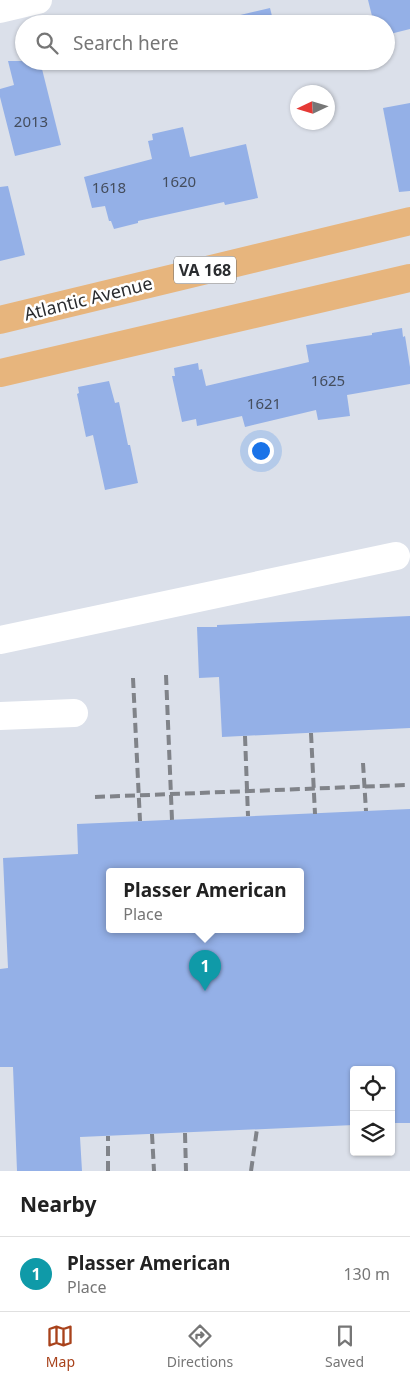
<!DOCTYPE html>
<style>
body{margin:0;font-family:"Noto Sans",sans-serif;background:#f2f2f2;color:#222}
.controls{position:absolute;right:15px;bottom:15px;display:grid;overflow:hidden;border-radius:5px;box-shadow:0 1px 4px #0004}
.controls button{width:45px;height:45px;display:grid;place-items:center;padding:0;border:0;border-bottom:1px solid #e0e0e0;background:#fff;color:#222;font:25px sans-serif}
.compass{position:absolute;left:290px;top:85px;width:45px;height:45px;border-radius:50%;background:#fff;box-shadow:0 1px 4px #0004;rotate:266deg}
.you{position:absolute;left:260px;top:450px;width:18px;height:18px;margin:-12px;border:4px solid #fff;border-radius:50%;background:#1a73e8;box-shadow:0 0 0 8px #1a73e833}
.badge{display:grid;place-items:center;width:32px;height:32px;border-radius:50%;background:#a8421b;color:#fff;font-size:16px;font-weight:700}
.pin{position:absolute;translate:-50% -41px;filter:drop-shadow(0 1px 2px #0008)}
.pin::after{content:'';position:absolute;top:26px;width:18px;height:15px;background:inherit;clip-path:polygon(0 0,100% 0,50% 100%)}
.popup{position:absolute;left:106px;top:868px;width:198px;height:65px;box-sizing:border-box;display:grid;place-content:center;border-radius:5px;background:#fff;filter:drop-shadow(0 1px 4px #0005);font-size:16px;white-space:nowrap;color:#767676}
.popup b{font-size:19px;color:#222}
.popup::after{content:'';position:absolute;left:50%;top:100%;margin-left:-10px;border:10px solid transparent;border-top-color:#fff}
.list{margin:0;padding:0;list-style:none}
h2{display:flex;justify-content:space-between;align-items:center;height:65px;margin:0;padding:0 20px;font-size:21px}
h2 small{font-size:16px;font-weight:400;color:#767676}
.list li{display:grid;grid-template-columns:32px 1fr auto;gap:15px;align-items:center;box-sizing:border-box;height:75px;padding:0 20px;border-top:1px solid #e0e0e0}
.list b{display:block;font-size:19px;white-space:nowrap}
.list p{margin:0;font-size:16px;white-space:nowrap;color:#767676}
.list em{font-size:16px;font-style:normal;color:#767676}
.icon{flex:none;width:28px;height:28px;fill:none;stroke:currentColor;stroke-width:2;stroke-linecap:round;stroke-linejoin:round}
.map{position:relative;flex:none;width:410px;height:1171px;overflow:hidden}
.search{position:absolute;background:#fff;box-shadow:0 1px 4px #0004;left:15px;right:15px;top:15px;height:55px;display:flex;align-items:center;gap:12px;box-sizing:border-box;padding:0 18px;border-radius:28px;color:#767676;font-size:19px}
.sheet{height:140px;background:#fff}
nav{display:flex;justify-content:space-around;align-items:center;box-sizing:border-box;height:70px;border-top:1px solid #e0e0e0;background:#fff;font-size:14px;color:#767676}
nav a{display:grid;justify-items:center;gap:2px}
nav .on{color:#a8421b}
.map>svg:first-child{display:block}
.building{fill:#94b0e7;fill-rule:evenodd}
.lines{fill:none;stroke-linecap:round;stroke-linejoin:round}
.minor{stroke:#fff;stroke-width:28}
.major{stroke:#e7b57d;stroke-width:28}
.rail{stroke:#808389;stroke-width:4;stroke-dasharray:10 5;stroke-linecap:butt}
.labels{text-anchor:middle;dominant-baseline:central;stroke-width:5;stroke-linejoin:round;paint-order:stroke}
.number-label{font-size:15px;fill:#444d5d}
.shield{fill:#fff;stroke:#6a6b6d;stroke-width:1}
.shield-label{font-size:16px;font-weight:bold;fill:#2a2c2f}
.street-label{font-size:18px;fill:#2a2c2f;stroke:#fff}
</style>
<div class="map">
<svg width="410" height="1171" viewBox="0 0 410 1171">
<rect width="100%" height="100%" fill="#dbe0ea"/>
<!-- building -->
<g class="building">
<polygon points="368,0 410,0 410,29 386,35 386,24 374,24"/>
<polygon points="270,8 274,24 238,24 236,16"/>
<polygon points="8,61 40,61 61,145 15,156 0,97 0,89 14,85"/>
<polygon points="246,61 281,61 248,69"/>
<polygon points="410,103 410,191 399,192 383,108"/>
<polygon points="183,127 190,157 246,144 258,198 225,205 224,202 138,221 138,223 114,229 111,221 109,221 105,206 92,208 84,177 152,159 148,141 153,140 152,134"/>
<polygon points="8,186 25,255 0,261 0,187"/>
<polygon points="402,328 403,337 405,336 410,367 410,384 347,395 350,416 318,420 316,410 245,427 242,416 197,426 196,419 182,422 172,376 175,376 174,368 198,363 199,370 202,369 206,386 309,362 306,345 372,335 372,333"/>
<polygon points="109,381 115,403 119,402 128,445 130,445 138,483 105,490 93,435 86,437 77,394 79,393 78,387"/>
<polygon points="410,616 410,728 222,737 219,677 199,678 197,627 217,627 217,625"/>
<path d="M410,809V1123H391V1070H354V1125L80,1137L82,1171H17L13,1067H0V969L8,968L3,858L78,854L77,824ZM110,872H300V930H110Z"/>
</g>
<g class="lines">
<!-- minor -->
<g class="minor">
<polyline points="0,9 38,0"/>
<polyline points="0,640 396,556"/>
<polyline points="0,716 74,713"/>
</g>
<!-- major -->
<g class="major">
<polyline points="0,320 410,221"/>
<polyline points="0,373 410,278"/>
</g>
<!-- rail -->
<g class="rail">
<polyline points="166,675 172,820"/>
<polyline points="133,678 140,821"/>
<polyline points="311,733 315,814"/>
<polyline points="245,736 248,816"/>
<polyline points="363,763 366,811"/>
<polyline points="95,797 406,785"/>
<polyline points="185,1133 186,1171"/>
<polyline points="152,1134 154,1171"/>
<polyline points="108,1171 108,1136"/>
<polyline points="251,1171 257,1129"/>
</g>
</g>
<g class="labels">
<!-- number labels -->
<g class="number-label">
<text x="31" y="121">2013</text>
<text x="179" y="181">1620</text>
<text x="109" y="187">1618</text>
<text x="328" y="380">1625</text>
<text x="264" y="403">1621</text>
</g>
<!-- shield labels -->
<rect class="shield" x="174" y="256.5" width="62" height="27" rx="4"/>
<g class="shield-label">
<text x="205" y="270">VA 168</text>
</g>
<!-- street labels -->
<g class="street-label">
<text transform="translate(88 298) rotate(-14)">Atlantic Avenue</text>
</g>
</g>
</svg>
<div class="controls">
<button><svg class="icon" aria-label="locate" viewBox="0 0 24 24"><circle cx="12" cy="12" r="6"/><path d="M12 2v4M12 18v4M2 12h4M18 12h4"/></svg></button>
<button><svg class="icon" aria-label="layers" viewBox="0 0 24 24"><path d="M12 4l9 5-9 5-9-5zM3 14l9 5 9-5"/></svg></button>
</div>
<svg class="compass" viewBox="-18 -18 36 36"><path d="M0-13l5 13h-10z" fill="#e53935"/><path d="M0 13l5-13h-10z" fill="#767676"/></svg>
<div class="you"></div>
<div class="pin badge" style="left:205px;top:991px;background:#0f9aa8">1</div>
<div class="popup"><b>Plasser American</b>Place</div>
<div class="search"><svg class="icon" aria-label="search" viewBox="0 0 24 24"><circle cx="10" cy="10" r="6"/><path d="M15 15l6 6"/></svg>Search here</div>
</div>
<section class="sheet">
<h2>Nearby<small></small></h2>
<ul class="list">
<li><span class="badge" style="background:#0f9aa8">1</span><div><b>Plasser American</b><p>Place</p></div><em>130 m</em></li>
</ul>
</section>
<nav>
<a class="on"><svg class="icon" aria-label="map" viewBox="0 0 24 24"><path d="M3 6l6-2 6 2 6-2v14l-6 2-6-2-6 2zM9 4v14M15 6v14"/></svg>Map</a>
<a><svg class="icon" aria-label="directions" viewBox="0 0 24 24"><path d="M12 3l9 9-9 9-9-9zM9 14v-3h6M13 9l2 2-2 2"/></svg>Directions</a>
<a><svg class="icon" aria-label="saved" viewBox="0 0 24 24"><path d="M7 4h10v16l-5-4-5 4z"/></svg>Saved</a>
</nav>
